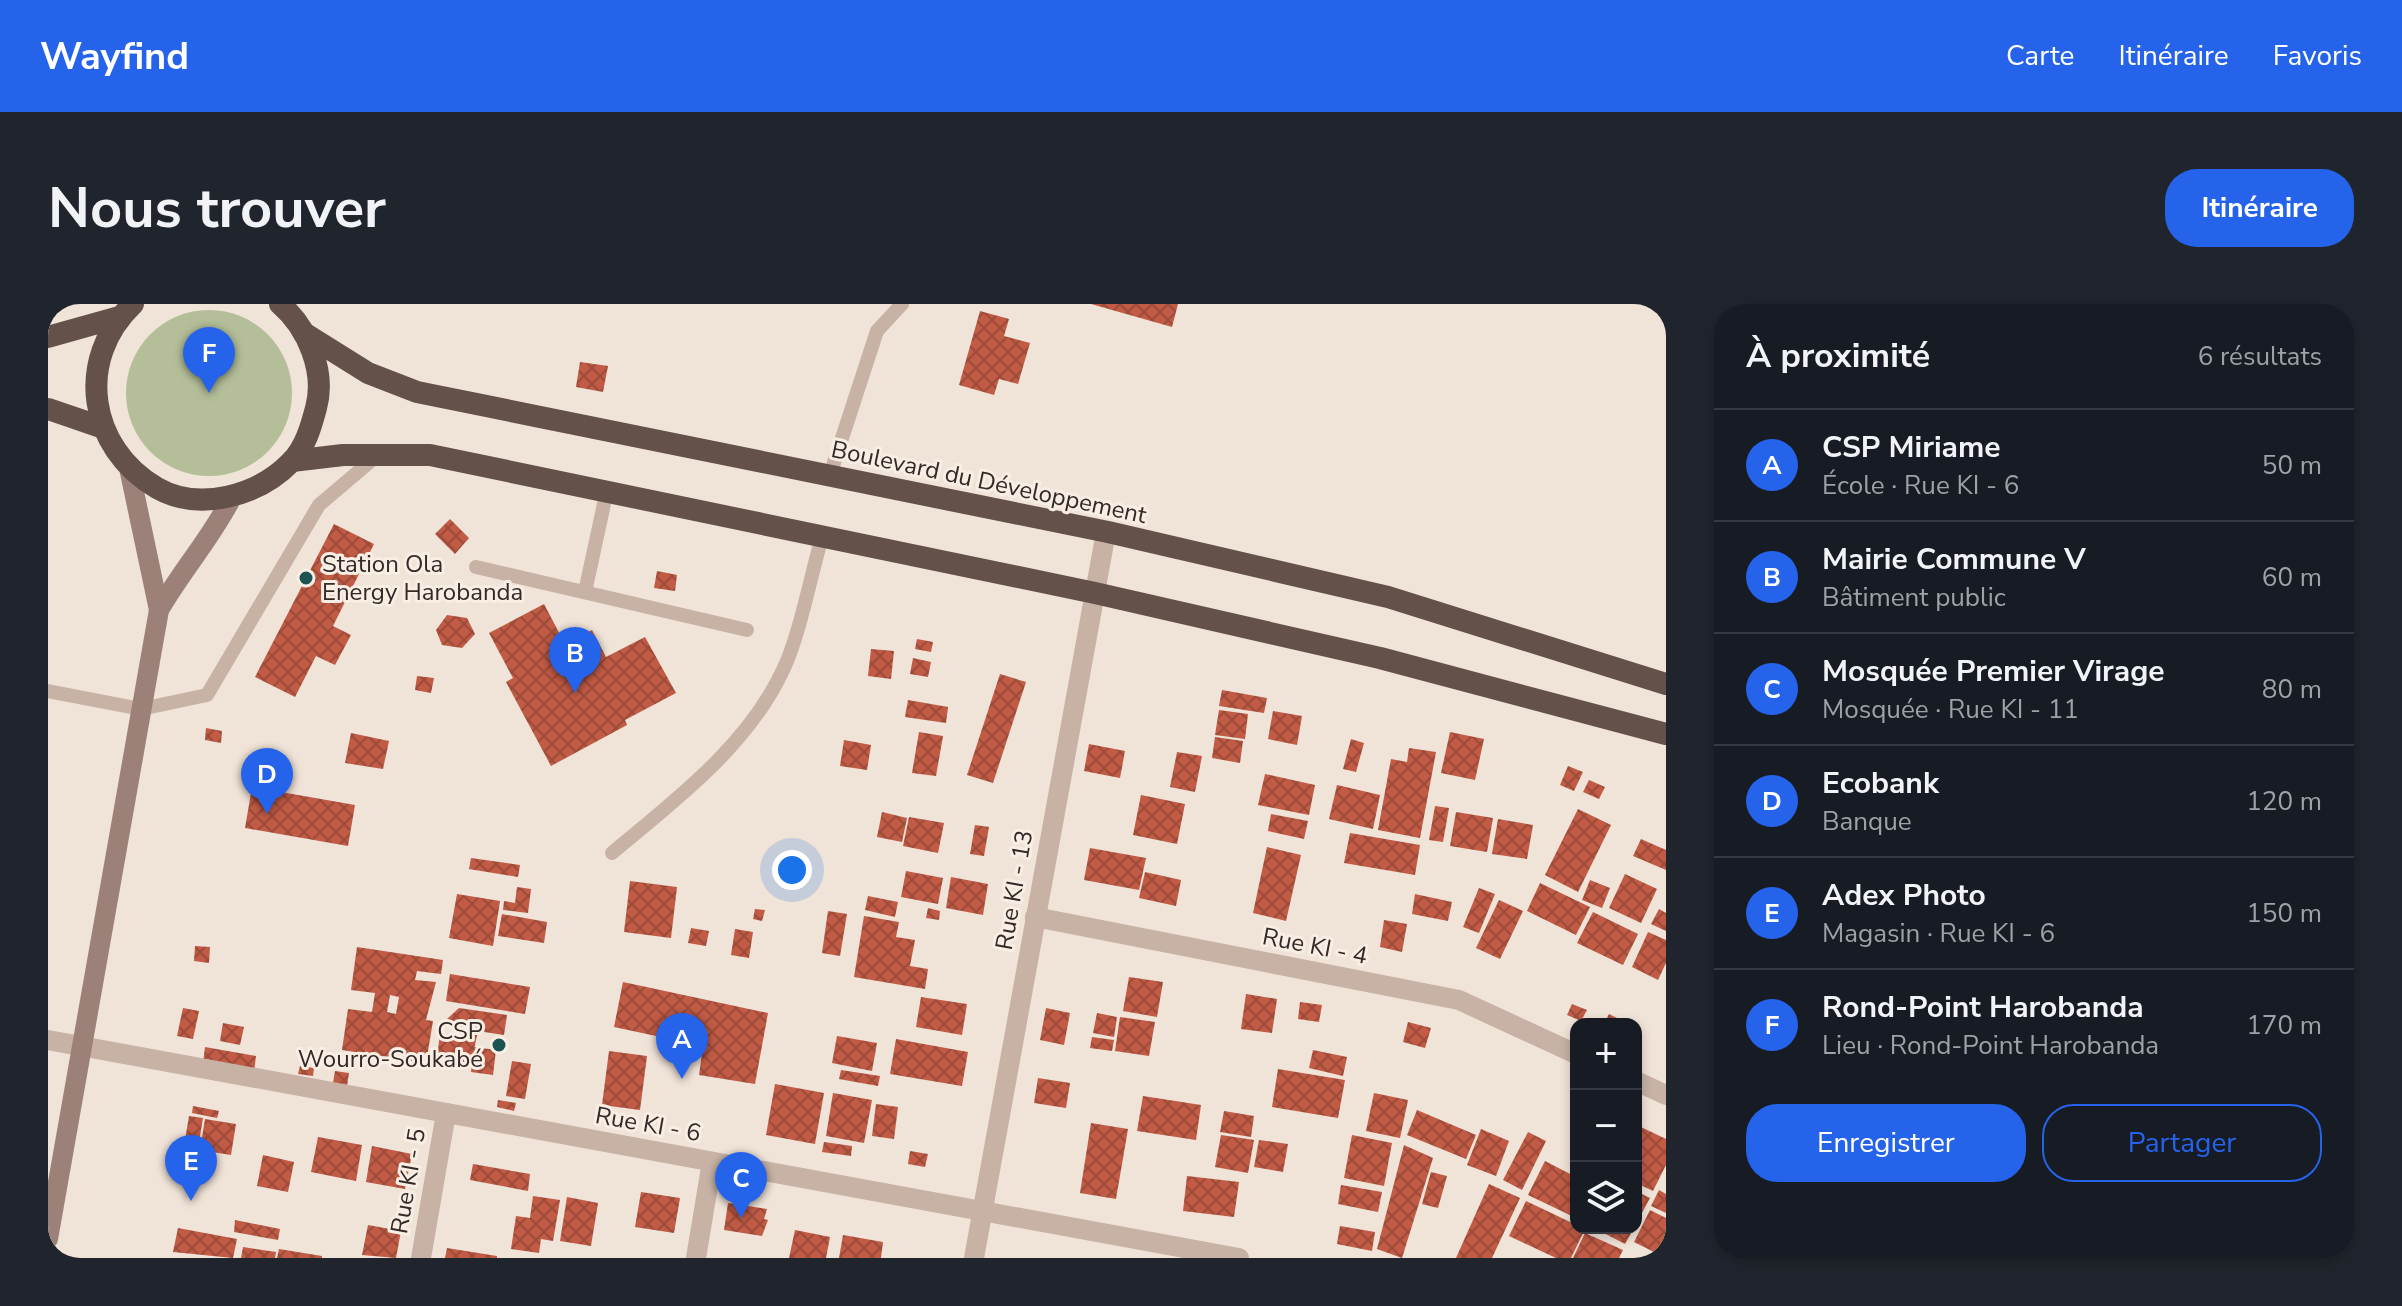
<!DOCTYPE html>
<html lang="fr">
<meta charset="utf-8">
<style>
body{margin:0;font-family:"Nunito Sans",sans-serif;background:#20242c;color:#f1f3f6}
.controls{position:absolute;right:24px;bottom:24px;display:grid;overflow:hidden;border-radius:16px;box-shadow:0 4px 12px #0003}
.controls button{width:72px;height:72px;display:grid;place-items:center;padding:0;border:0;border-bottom:2px solid #363941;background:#171b24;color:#f1f3f6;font:40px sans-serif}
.you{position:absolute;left:744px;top:566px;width:28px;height:28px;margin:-20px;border:6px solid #fff;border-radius:50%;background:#1a73e8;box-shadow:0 0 0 12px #1a73e833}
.badge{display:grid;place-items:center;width:52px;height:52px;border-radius:50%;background:#2563eb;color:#fff;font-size:26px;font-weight:700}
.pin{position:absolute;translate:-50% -66px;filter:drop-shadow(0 2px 4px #0008)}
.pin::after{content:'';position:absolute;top:42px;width:28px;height:24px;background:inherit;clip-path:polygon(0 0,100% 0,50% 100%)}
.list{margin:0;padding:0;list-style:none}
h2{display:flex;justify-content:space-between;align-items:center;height:104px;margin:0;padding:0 32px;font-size:34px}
h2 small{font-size:26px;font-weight:400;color:#9ea1a6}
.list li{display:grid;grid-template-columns:52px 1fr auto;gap:24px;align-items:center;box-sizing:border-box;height:112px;padding:0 32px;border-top:2px solid #363941}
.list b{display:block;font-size:30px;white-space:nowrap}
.list p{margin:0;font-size:26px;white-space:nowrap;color:#9ea1a6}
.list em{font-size:26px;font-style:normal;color:#9ea1a6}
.actions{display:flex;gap:16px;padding:24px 32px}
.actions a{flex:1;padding:18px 0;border:2px solid #2563eb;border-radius:32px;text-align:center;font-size:28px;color:#2563eb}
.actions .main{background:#2563eb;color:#fff}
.icon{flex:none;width:44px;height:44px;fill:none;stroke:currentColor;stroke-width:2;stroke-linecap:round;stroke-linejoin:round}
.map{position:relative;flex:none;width:1618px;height:954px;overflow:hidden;border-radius:32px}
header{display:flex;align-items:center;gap:48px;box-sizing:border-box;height:112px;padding:0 40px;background:#2563eb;color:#fff}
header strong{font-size:38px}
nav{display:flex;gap:44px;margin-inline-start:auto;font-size:28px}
.intro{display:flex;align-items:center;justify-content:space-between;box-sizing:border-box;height:192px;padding:0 48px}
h1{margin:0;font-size:56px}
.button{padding:20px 36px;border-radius:32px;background:#2563eb;color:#fff;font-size:28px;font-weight:700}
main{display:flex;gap:48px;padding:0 48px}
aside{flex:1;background:#171b24;border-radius:32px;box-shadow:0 4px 12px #0003}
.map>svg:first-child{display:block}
.garden{fill:#b4be99}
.building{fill:url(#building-cross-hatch);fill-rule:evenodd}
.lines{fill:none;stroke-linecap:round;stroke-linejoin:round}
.service{stroke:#c7b2a5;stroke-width:14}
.minor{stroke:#c7b2a5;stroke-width:20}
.secondary{stroke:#9b8177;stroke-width:20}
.trunk{stroke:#64514a;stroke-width:22}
.poi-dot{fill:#1d5353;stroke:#f8eee4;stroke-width:3}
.labels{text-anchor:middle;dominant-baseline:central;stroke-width:6;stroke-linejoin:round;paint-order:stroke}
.street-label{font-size:24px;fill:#332926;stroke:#f8eee4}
.poi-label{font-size:24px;fill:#332926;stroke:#f8eee4;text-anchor:start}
</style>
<header>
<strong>Wayfind</strong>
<nav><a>Carte</a><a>Itinéraire</a><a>Favoris</a></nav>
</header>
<div class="intro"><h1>Nous trouver</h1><a class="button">Itinéraire</a></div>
<main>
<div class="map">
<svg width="1618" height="954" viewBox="0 0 1618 954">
<defs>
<pattern id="building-cross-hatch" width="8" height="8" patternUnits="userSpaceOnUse" patternTransform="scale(2)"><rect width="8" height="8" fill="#c15b45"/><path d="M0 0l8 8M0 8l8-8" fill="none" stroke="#9d4b39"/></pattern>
</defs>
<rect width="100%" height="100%" fill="#f0e3d8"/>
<!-- garden -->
<circle class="garden" cx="161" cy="89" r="83"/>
<!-- building -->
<g class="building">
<polygon points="1043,0 1130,0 1124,23"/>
<polygon points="932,7 961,15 956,32 982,39 970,80 951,75 946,91 911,81"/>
<polygon points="532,58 560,62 555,88 528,83"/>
<polygon points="402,215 421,234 407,250 387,230"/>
<polygon points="286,220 326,240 285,322 303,331 287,361 268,352 247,393 207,373"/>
<polygon points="609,267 629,271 627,287 606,284"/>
<polygon points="496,300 517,340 544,326 558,353 597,333 628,389 577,416 579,421 503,462 458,378 465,374 441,329"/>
<polygon points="399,311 419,314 427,330 414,344 394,341 388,326"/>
<polygon points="869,335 885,338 883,348 867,345"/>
<polygon points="823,345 846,347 843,375 820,372"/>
<polygon points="865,354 883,358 880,373 862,370"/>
<polygon points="952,370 978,378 945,479 919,471"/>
<polygon points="369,372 386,374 383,389 367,386"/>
<polygon points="1174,386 1219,394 1216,409 1171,402"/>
<polygon points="860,396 900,403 898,419 857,413"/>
<polygon points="1171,406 1200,410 1197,435 1167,431"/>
<polygon points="1225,407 1254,412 1249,441 1220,435"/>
<polygon points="158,424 174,427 173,439 157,436"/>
<polygon points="871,428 895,432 888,472 864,469"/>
<polygon points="1402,428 1436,435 1427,476 1393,469"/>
<polygon points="303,429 341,437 335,465 297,459"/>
<polygon points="1167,433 1195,437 1192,459 1164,454"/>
<polygon points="1303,435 1316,439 1308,468 1295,465"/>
<polygon points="796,436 823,441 819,466 792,462"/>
<polygon points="1041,440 1077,447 1072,474 1036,467"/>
<polygon points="1361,444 1388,448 1372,534 1330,526 1343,455 1359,458"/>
<polygon points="1129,448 1154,452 1147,488 1122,483"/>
<polygon points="1520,462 1535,468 1526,487 1512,481"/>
<polygon points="1217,470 1267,481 1261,511 1210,501"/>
<polygon points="1541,476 1557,483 1551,495 1535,488"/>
<polygon points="1289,481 1332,491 1325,525 1281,515"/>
<polygon points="204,483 307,501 300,542 197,524"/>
<polygon points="1093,491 1137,500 1129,540 1085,531"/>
<polygon points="1387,502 1401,504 1395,538 1381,536"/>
<polygon points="1530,505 1563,521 1530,588 1497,571"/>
<polygon points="834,508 859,514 854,538 829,533"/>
<polygon points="1408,508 1445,514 1439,548 1402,542"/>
<polygon points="1223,510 1260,517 1256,535 1220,527"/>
<polygon points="861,513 896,519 890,549 855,542"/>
<polygon points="1450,515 1485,521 1479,555 1444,550"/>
<polygon points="927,521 941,523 936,552 922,550"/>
<polygon points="1302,529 1372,541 1367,571 1296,559"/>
<polygon points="1593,535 1618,546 1618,566 1585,552"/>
<polygon points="1219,543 1253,551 1238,617 1205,609"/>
<polygon points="1042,544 1098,554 1091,586 1036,576"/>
<polygon points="423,554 472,561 470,573 421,565"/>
<polygon points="858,567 895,574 890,600 853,593"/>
<polygon points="1097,568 1133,576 1128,602 1091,594"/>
<polygon points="1577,570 1609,585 1593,619 1561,604"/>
<polygon points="903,573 940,580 935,611 898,604"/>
<polygon points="1542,576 1562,584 1554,604 1534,596"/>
<polygon points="582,577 629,583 623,634 576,628"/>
<polygon points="1492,579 1542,603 1528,631 1479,607"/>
<polygon points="469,583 483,585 480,609 455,606 456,597 467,599"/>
<polygon points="1431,584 1447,590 1431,629 1415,623"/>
<polygon points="409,590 452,597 445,642 401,634"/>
<polygon points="1367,590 1404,598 1400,617 1364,610"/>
<polygon points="820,592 850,598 847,613 817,606"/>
<polygon points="1451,596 1475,607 1452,655 1428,644"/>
<polygon points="880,604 892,607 891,616 878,614"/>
<polygon points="707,605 717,606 714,617 705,615"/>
<polygon points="1611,605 1618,609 1618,627 1603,620"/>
<polygon points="780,607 799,610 792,652 774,649"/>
<polygon points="1545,608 1590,630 1575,661 1529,639"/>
<polygon points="454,610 499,618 496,639 450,632"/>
<polygon points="816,612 851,618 848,633 867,636 862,662 880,665 877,685 806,673"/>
<polygon points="1336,616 1359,620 1354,648 1332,643"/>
<polygon points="643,624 661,627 658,642 640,639"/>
<polygon points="687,625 705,628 701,654 683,651"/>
<polygon points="1600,628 1618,636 1618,659 1610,676 1584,663"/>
<polygon points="147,642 162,643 161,659 146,657"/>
<path d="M309,643L395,656L393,670L369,667L367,676L388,678L378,716L385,717L378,759L294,746L300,705L324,708L327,689L303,686ZM342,691L351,693L348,710L339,708Z"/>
<polygon points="402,670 482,683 477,710 398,697"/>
<polygon points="1081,673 1115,678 1109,713 1075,707"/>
<polygon points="575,678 720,709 707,780 651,771 655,742 566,723"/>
<polygon points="1198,690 1229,695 1224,729 1193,725"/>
<polygon points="873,693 919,700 914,731 868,723"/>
<polygon points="1252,698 1274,701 1271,718 1250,715"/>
<polygon points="1524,700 1539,706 1533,717 1519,711"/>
<polygon points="135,704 151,707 145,735 129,732"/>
<polygon points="411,704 459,711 456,731 430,727 423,759 389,754 392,729 408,732 399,715"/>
<polygon points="998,704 1022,709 1016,741 992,736"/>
<polygon points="1049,709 1069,713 1066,733 1045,729"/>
<polygon points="1561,710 1577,718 1575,720 1556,720"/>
<polygon points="1072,713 1107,718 1101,752 1067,747"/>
<polygon points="1360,718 1383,724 1377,744 1355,738"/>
<polygon points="175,719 196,723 192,741 172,737"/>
<polygon points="789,732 829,739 824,767 784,759"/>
<polygon points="1044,733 1066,736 1064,747 1042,744"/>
<polygon points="848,735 920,748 914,782 842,770"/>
<polygon points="157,743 208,752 206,768 155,759"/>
<polygon points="426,743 448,746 445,771 423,768"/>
<polygon points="1265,746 1299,753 1295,772 1261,764"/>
<polygon points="561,747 599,752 592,806 554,801"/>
<polygon points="464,757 483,760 477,795 458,792"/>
<polygon points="252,762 266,764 265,772 250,770"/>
<polygon points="1230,765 1297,776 1290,814 1224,803"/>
<polygon points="793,766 832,772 830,782 791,775"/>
<polygon points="287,767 301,769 299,782 285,779"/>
<polygon points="990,774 1022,779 1018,804 986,799"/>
<polygon points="727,780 776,789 767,840 718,831"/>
<polygon points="785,789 824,796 816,839 778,832"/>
<polygon points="1326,789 1360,796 1352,834 1318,827"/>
<polygon points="1095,792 1153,801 1148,836 1089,827"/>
<polygon points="450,796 468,799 466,807 449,803"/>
<polygon points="828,800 850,803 846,835 824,832"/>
<polygon points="145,802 171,807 169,814 144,809"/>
<polygon points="1369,806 1428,831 1418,855 1359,831"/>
<polygon points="1176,807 1206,812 1203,833 1172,828"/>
<polygon points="141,812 155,814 150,844 136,842"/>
<polygon points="157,815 188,820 183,851 152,846"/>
<polygon points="1043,819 1080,825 1068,895 1032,889"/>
<polygon points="1593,823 1618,835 1618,861 1605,887 1588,879 1588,833"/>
<polygon points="1433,825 1461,837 1448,872 1419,861"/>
<polygon points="1480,828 1498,837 1474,886 1455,876"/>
<polygon points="1173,831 1206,836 1200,869 1167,863"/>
<polygon points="1304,831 1344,839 1336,882 1296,874"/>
<polygon points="270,833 314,841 308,877 263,868"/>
<polygon points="1211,836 1240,840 1235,868 1206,863"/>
<polygon points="776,838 804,842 803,852 774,848"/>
<polygon points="1356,841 1385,854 1354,954 1329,945"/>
<polygon points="324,842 364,850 357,885 318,878"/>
<polygon points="862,847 880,850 877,863 860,860"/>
<polygon points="215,851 246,858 240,888 209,882"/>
<polygon points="1497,857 1528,873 1528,914 1480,891"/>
<polygon points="425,860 482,870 480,887 422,876"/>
<polygon points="1383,868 1399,872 1390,904 1374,900"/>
<polygon points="1139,872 1191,878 1186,913 1135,907"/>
<polygon points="1441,880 1472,894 1444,954 1408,954"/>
<polygon points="1293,881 1334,888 1330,908 1290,900"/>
<polygon points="1611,886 1618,890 1618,909 1603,902"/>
<polygon points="1588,887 1602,894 1588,920"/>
<polygon points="593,888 632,894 626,929 587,923"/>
<polygon points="485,892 512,896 505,937 493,935 491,949 463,945 468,912 482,914"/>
<polygon points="519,893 550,899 543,942 512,937"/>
<polygon points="1478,897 1537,925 1523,954 1508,954 1461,932"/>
<polygon points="680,899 719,905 716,915 720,916 714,932 676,926"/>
<polygon points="1602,906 1618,914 1618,954 1586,938"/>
<polygon points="187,916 232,925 230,936 186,928"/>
<polygon points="320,921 353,927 348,954 314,951"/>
<polygon points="1292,922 1327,928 1324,947 1289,940"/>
<polygon points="130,924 189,935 185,954 125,948"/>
<polygon points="1546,924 1586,924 1577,940"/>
<polygon points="747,926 782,933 778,954 741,954"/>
<polygon points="1537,929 1575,946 1571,954 1525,954"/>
<polygon points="795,931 835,938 833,954 791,954"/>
<polygon points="195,943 228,948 227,954 193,954"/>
<polygon points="399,944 449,952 449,954 397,954"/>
<polygon points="231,945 274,952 274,954 229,954"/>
</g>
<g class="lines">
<!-- service -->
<g class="service">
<polyline points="782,171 829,27 854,0"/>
<polyline points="428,263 699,326"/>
<polyline points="537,288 559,186"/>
<polyline points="0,387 93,405 159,391 271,201 331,150"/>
<path d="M564,549C626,497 700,442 735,366C752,331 763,269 775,230"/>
</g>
<!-- minor -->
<g class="minor">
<polyline points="987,613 1411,696 1528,750"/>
<polyline points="0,736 1191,954"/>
<polyline points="1588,777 1618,791"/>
<polyline points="373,954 398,809"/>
<polyline points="648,954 664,858"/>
<polyline points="926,954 1058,228"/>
</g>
<!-- secondary -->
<g class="secondary">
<polyline points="81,164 111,306"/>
<path d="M0,935L111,306C134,266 164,233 184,193"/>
</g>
<!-- trunk -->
<g class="trunk">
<path d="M85,0C27,55 40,144 109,184C151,208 210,192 243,158C257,144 263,123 268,104C278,68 260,24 232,0"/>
<polyline points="256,29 320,69 369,88 1060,228 1340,293 1618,380"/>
<polyline points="0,33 71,13"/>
<polyline points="0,105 53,123"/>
<polyline points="244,157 295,151 382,151 1047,289 1332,354 1618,430"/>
</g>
</g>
<!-- markers -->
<g class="poi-dot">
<circle cx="258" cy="274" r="8"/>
<circle cx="451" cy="741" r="8"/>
</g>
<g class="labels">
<!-- street labels -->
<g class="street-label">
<text transform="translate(941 178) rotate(12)">Boulevard du Développement</text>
<text transform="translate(966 586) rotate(-80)">Rue KI - 13</text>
<text transform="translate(1267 642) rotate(11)">Rue KI - 4</text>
<text transform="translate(600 820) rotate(10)">Rue KI - 6</text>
<text transform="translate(360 877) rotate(-80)">Rue KI - 5</text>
</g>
<!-- poi labels -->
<g class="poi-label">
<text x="274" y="260">Station Ola<tspan x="274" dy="28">Energy Harobanda</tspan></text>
<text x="435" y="727" text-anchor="end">CSP<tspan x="435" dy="28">Wourro-Soukabé</tspan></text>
</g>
</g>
</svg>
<div class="controls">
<button>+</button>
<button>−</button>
<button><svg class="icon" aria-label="layers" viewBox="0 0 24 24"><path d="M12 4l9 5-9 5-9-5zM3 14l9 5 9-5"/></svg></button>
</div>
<div class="you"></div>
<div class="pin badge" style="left:634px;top:775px">A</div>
<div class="pin badge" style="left:527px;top:389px">B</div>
<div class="pin badge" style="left:693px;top:914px">C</div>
<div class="pin badge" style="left:219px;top:510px">D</div>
<div class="pin badge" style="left:143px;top:897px">E</div>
<div class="pin badge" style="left:161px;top:89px">F</div>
</div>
<aside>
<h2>À proximité<small>6 résultats</small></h2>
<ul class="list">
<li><span class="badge">A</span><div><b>CSP Miriame</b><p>École · Rue KI - 6</p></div><em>50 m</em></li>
<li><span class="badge">B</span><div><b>Mairie Commune V</b><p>Bâtiment public</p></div><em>60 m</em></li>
<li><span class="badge">C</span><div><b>Mosquée Premier Virage</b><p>Mosquée · Rue KI - 11</p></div><em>80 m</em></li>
<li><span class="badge">D</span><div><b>Ecobank</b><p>Banque</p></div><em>120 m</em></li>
<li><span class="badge">E</span><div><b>Adex Photo</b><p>Magasin · Rue KI - 6</p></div><em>150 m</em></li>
<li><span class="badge">F</span><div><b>Rond-Point Harobanda</b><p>Lieu · Rond-Point Harobanda</p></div><em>170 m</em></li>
</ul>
<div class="actions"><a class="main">Enregistrer</a><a>Partager</a></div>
</aside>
</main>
